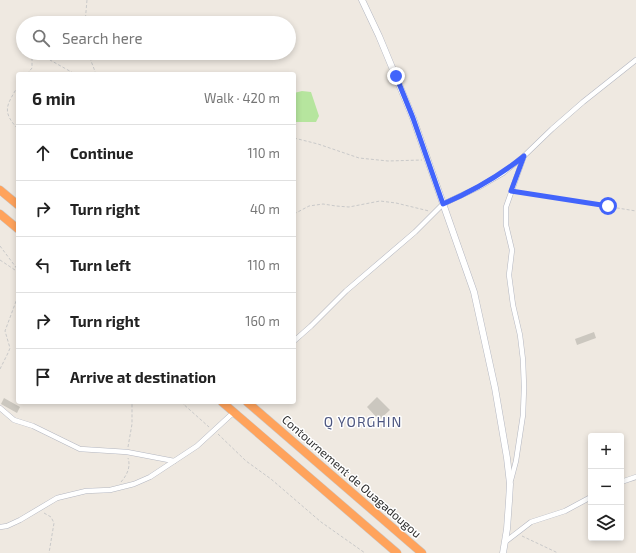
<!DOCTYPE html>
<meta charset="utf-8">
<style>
body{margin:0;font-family:"Exo 2",sans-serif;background:#f6f6f6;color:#222}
.controls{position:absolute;right:12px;bottom:12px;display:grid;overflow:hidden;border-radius:4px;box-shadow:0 2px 6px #0003}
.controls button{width:36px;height:36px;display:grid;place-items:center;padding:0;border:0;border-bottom:1px solid #e0e0e0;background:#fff;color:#222;font:20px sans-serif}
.stop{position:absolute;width:12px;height:12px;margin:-9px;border:3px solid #4264fb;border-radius:50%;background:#fff}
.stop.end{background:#4264fb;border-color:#fff;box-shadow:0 1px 4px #0008}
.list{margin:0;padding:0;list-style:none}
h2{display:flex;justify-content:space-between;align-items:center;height:52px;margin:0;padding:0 16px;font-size:17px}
h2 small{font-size:13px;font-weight:400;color:#767676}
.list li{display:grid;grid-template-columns:26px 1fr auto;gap:12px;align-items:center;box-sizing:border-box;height:56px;padding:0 16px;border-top:1px solid #e0e0e0}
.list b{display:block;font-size:15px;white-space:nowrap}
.list em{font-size:13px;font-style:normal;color:#767676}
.icon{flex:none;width:22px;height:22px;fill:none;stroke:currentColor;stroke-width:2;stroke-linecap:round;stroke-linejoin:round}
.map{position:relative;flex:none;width:636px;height:553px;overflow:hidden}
.search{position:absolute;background:#fff;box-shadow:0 2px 6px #0003;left:16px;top:16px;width:280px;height:44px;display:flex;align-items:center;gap:10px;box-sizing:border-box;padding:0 14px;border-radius:22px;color:#767676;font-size:15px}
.panel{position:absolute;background:#fff;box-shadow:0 2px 6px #0003;left:16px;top:72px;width:280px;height:332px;border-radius:4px}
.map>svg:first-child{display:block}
.green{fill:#b6e59e}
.building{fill:#cbc7bf}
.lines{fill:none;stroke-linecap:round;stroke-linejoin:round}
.street-casing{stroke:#b4b7c1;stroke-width:5.5}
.secondary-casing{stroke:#b4b7c1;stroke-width:7}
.highway-casing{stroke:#c9c9c9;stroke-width:9}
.path{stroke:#c9c9c9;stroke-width:1;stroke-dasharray:3 2;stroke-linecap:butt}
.street{stroke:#fff;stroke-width:4.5}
.secondary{stroke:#fff;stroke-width:6}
.highway{stroke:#ffa35c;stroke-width:8}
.route{stroke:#4264fb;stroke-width:5}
.labels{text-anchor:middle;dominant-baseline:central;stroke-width:3;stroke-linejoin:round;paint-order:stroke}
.street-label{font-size:12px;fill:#2e2e2e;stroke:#fff}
.quarter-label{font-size:14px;letter-spacing:1px;fill:#4d5680;stroke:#fff}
</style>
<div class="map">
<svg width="636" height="553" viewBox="0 0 636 553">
<rect width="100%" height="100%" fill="#efe9e1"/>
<!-- green -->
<polygon class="green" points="302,91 311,92 319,116 316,122 296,122 294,119 294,93"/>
<!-- building -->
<g class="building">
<polygon points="594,332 596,338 577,345 575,339"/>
<polygon points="377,397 390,410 379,420 367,407"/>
<polygon points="4,398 20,407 17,413 1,404"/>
</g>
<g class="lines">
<!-- street casing -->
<g class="street-casing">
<g id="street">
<polyline points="294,341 311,326 346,291 415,232 443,204 479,187 503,173 524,156 552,129 583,102 636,60"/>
<polyline points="0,408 14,420 33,426 80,449 127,452 174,461"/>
<polyline points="511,480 516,461 523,415 524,387 523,360 520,335 513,305 509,275 512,250 506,225 506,207 524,156"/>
<polyline points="621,482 636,477"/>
<polyline points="0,527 7,526 20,520 57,498 86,491 110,490 134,484 150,477 197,446 234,412"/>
<polyline points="505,542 531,522 565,511 591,497"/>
</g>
</g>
<!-- secondary casing -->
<g class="secondary-casing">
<polyline id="secondary" points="362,0 379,36 413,118 474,292 495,388 507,458 510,484 509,501 507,529 503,553"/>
</g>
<!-- highway casing -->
<g class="highway-casing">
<g id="highway">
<polyline points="0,190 18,205"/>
<polyline points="0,214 18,229"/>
<polyline points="222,402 397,553"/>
<polyline points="247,402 422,553"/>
</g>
</g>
<!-- path -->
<g class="path">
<polyline points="85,23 87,0"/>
<polyline points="42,53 50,60 75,74"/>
<polyline points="88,53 96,74"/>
<polyline points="27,74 32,68 32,53"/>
<path d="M18,86C7,105 1,111 18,129"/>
<polyline points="294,138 318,144 359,158 388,161 422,160"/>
<polyline points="518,192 636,211"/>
<polyline points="294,214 309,206 323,204 336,206 349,207 380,201 396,203 429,211"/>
<polyline points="0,246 18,270"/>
<polyline points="0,260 18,272"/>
<polyline points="0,369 8,353 10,348 5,331 18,296"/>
<polyline points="181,402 209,427"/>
<polyline points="218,434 246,461 271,479 321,522 365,553"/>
<polyline points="128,447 132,424 132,402"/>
<path d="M121,482C127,475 131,467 128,458"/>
<polyline points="44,513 51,517 54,523 49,553"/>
<polyline points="522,536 558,553"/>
</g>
<!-- street -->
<use href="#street" class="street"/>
<!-- secondary -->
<use href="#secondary" class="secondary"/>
<!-- highway -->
<use href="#highway" class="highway"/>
</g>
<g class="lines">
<!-- route -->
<path class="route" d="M396,76L413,118L443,204C473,191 498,177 524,156L511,191L608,206"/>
</g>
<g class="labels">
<!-- street labels -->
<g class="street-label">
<text transform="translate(352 476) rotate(41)">Contournement de Ouagadougou</text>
</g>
<!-- quarter labels -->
<g class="quarter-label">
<text x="363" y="421">Q YORGHIN</text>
</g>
</g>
</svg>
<div class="controls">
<button>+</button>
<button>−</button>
<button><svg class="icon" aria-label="layers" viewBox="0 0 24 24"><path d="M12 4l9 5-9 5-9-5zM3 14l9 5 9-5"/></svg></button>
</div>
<div class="stop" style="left:608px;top:206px"></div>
<div class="stop end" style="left:396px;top:76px"></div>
<div class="search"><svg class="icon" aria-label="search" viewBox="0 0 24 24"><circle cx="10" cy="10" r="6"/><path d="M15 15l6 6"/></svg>Search here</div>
<section class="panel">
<h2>6 min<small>Walk · 420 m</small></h2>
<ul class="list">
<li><svg class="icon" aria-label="ahead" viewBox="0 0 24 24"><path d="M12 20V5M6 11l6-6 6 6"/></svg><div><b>Continue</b></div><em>110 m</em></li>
<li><svg class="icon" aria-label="right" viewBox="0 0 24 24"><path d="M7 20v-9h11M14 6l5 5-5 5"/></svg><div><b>Turn right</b></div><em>40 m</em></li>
<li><svg class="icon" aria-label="left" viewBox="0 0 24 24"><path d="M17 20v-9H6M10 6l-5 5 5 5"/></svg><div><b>Turn left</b></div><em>110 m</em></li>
<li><svg class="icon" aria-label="right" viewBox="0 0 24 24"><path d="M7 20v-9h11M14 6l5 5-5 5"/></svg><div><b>Turn right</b></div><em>160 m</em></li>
<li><svg class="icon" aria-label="arrive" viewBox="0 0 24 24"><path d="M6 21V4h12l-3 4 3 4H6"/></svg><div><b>Arrive at destination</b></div></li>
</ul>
</section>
</div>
